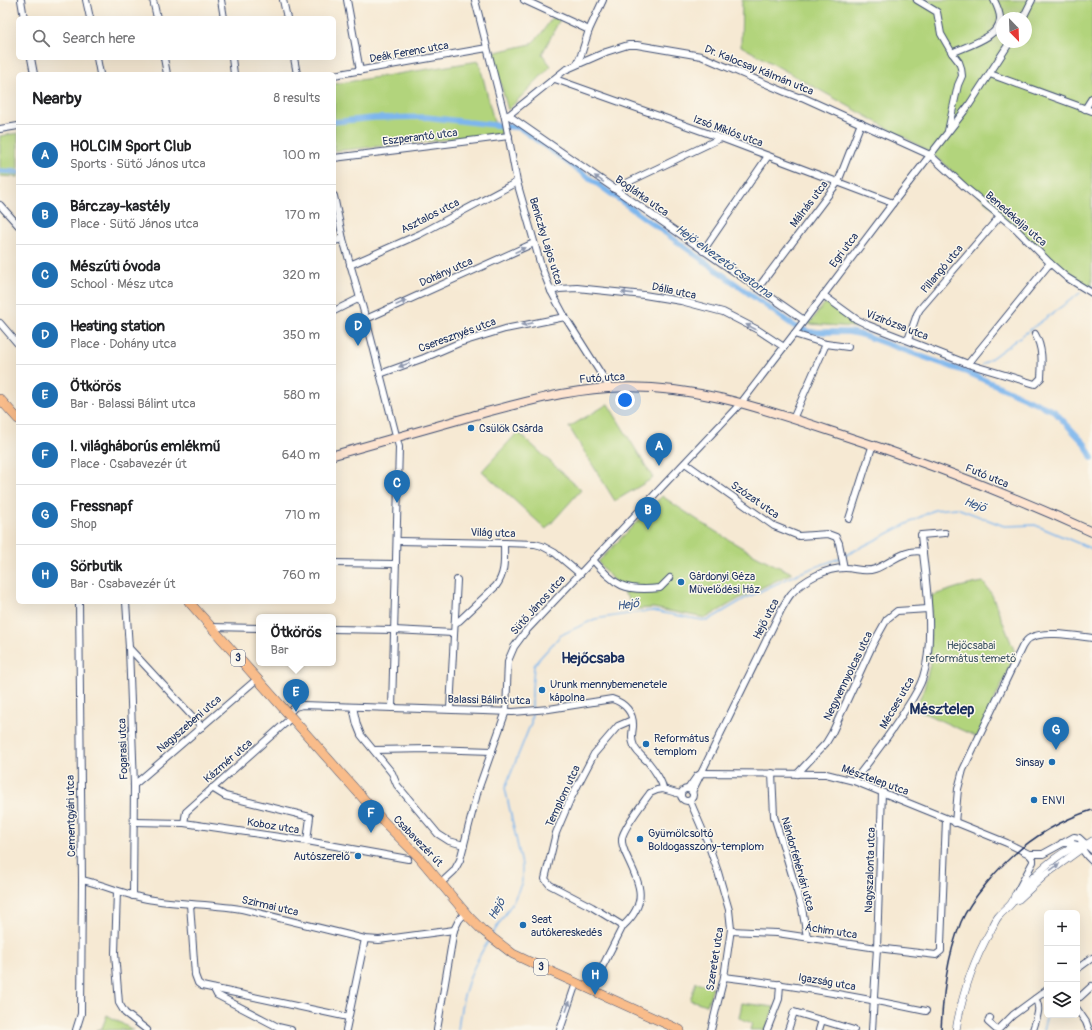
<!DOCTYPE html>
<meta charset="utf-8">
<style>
body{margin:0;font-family:Pangolin,sans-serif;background:#f6f6f6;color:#202124}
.controls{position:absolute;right:12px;bottom:12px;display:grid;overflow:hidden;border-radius:6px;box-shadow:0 4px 16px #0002}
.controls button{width:36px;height:36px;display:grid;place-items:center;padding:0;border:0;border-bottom:1px solid #e0e0e0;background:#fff;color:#202124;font:20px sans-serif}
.compass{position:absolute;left:996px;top:12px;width:36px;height:36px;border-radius:50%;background:#fff;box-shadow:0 4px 16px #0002;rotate:157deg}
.you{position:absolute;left:625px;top:400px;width:14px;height:14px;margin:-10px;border:3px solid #fff;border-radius:50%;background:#1a73e8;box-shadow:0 0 0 6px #1a73e833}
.badge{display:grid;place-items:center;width:26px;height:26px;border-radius:50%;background:#1f6fb2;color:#fff;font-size:13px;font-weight:700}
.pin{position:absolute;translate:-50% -33px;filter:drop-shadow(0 1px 2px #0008)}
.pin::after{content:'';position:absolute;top:21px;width:14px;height:12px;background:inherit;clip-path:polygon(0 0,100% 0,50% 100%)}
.popup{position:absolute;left:256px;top:614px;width:80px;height:52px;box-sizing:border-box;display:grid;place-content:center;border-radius:6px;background:#fff;filter:drop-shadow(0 1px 3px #0005);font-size:13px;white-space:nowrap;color:#757577}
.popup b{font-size:15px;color:#202124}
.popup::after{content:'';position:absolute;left:50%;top:100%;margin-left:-8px;border:8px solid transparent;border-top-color:#fff}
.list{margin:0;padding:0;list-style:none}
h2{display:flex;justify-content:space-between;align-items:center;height:52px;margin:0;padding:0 16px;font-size:17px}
h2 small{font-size:13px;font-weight:400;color:#757577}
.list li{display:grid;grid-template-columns:26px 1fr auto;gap:12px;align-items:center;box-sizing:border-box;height:60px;padding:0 16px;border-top:1px solid #e0e0e0}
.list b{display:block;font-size:15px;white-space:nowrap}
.list p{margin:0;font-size:13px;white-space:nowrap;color:#757577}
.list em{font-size:13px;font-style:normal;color:#757577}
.icon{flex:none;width:22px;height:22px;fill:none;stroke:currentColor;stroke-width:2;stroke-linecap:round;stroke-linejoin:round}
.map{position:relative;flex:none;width:1092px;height:1030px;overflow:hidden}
.search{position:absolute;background:#fff;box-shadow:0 4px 16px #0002;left:16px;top:16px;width:320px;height:44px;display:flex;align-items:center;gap:10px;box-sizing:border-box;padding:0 14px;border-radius:6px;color:#757577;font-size:15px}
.panel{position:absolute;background:#fff;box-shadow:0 4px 16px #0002;left:16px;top:72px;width:320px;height:532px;border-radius:6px}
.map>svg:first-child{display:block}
.green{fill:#b2d47c;stroke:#66826d;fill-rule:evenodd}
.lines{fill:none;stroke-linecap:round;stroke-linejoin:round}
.stream{stroke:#7db6ed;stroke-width:1.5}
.canal{stroke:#7db6ed;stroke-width:5.5}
.minor-casing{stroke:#3c4b70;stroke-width:8}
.tertiary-casing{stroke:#3c4b70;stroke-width:8}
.secondary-casing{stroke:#3c4b70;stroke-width:10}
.primary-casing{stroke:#3c4b70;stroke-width:10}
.minor{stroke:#fff;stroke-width:6}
.tertiary{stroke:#fff;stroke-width:7}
.secondary{stroke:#fde4d0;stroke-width:8}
.primary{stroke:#f9bc8a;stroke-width:9}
.rail{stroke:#1b2f5e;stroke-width:1.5}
.oneway{fill:#8d97ae}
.poi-dot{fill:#1f6fb2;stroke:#fbf7ec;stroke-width:1.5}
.labels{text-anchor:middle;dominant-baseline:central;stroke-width:3;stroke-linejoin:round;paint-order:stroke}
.shield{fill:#fbf7ec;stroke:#5e6b89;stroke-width:1}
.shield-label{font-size:10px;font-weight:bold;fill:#1b2f5e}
.street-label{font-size:11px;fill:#1b2f5e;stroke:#fbf7ec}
.poi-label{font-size:11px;fill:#1b2f5e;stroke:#fbf7ec;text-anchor:start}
.park-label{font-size:11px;fill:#415866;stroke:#fbf7ec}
.water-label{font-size:12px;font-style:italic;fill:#385889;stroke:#fbf7ec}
.district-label{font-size:15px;font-weight:bold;fill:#1b2f5e;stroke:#fbf7ec}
</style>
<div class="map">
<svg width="1092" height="1030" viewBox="0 0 1092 1030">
<rect width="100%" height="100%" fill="#fbf7ec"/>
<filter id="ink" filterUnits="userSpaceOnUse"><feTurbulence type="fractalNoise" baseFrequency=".025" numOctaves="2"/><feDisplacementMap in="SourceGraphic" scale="8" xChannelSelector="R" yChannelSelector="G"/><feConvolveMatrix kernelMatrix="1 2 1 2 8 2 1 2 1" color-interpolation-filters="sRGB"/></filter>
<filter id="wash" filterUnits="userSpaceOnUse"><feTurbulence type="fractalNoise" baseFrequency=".012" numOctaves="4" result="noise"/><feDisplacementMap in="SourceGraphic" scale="16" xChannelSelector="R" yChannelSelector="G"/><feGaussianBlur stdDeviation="0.9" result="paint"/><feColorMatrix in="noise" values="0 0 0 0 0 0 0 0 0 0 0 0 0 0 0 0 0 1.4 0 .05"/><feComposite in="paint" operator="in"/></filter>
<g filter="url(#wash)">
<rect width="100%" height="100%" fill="#f6e9d3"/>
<!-- green -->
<g class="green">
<path d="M742,0H1092V290L1044,254L940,160L918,145L741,46ZM1002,18H1026V42H1002Z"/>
<polygon points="552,18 560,19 542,54 551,66 508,110 492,53 531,44 541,34"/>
<polygon points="479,61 494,122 503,128 502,134 334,151 334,84"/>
<polygon points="18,133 18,177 0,176 0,136"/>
<polygon points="825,303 859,324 857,327 809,324"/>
<polygon points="608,404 653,478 615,501 569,427"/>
<polygon points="518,432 581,490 546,529 482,471"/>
<path d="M662,496C703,524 746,553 792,573L742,597L706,618L653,608L637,609L598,562Z"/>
<polygon points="983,582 992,595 1014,650 1015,656 977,737 915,709 924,689 930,664 931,596 959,587"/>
<polygon points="696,982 713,987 707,1005 690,1000"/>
<polygon points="742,1003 774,1007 766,1030 750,1030 752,1023 739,1018"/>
<polygon points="107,1015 133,1030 96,1030 102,1028"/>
</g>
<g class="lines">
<!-- stream -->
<g class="stream">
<polyline points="1091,286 1092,287"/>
<polyline points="982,365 1080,293"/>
<polyline points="971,374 975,370"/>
<polyline points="844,556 934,510 957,508 1004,526 1035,525 1092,549"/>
<polyline points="532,708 532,688 534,666 538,660 561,635 595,619 640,612 653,611 707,621 744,599 797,574 840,558"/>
<polyline points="492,935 514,900 522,882 522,865 505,788 531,723 532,712"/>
<path d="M458,1030C461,997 471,967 489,940"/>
<polyline points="1043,1030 1047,1015"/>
</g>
<!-- canal -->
<g class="canal">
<polyline points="334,122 373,118 426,117 520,128 794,326 810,332 848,332 859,334 971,374 1054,411 1085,444 1092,458"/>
<polyline points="0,171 18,172"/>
</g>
</g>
</g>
<g filter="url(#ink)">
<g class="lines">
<!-- minor casing -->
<g class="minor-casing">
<g id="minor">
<polyline points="21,0 24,18"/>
<polyline points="86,0 90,18"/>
<polyline points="153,0 157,18"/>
<polyline points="221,0 224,18"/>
<polyline points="283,0 287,18"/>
<polyline points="347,0 360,71"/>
<polyline points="475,0 505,118 517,182 541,266 551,291 565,317 610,388"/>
<polyline points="524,0 589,30"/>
<polyline points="917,0 937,12 941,34 952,53"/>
<polyline points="1023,18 1032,0"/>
<polyline points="31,58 34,74"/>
<polyline points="97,58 100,74"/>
<polyline points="164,58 167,74"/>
<polyline points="232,58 234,74"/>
<polyline points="294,58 297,74"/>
<polyline points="577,64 581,55 589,30 603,0"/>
<polyline points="990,74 1092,111"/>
<polyline points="334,75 487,48"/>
<polyline points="555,79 721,138 893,203"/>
<polyline points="1085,109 1092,98"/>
<polyline points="508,115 804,320"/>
<polyline points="505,118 565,70 606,52 628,45 637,45 701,56 785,92 798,97 802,97 930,155 966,188 1016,229 1050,263 1066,277 1092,293"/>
<polyline points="0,129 18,126"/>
<path d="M948,131L958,85L962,76L961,68L959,62L952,53C966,46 1001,37 1000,18C1000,12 997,6 994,0"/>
<polyline points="334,158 509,136"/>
<polyline points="614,189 721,138"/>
<polyline points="334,196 343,239 366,319 399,447 392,708"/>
<polyline points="0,205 18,225"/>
<polyline points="334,241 343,239"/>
<polyline points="703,251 768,156"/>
<polyline points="350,265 420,234 517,182"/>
<polyline points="758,288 838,182 861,123"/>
<polyline points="551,291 559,289 577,288 644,295 681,301 723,312 758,330 784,347"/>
<path d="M823,295L856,319L868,325L968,364L1035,384L1041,378C1042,362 1043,348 1035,334"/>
<polyline points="334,311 360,298"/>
<polyline points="366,319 534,243"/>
<polyline points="0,323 18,344"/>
<polyline points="794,334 826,344 848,347"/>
<polyline points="908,340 917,314 920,309 1000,216"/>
<polyline points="968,364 1050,263"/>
<polyline points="380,374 424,358 459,343 505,329 565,317"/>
<polyline points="793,419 826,344"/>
<polyline points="685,463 774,526 799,536 828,534 836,537 839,543 844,568"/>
<polyline points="849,519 873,444"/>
<polyline points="397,541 504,543 535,544 542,546 555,553 580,574"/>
<path d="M593,560C616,586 624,592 660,588L670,578"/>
<polyline points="334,563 396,564"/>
<polyline points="126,602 129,648 134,785 133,896"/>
<path d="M455,623L459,621L496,586C506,573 504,558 504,543"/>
<polyline points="211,627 259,628"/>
<polyline points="333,629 394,630 453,633"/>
<polyline points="129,648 202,727"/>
<polyline points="353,707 357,725 361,735 392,773 397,785 438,834 449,841 464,845"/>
<polyline points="450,709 457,580"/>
<path d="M288,714L295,707L302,705L513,712L549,709L612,699C625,703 634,713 633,727C632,734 631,739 634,746C637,753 643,757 648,762C653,768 663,782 663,789L680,794"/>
<polyline points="374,750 430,749 492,751"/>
<polyline points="772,773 774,816 802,908 807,937"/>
<polyline points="797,774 826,743 832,733 873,644 887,619 897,611 928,609"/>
<path d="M854,781C872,758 889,736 904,712C911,701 919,690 923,677C936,638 925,576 921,535L945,533"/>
<polyline points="134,785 257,679"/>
<polyline points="212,788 225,796 310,817 307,841"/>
<circle cx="687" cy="795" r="6"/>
<polyline points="688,789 697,776 702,773 826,774 854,781 1007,843 1029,854 1033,859 1033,862 1017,892"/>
<path d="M692,792L781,610C784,605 787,599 791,594C803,580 826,568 845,568C855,568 864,573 875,569C891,563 905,548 923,552"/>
<polyline points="690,801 706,838 718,872 729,910 731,929 724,977 711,1030"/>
<polyline points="134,822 184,823 307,841 408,859"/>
<polyline points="184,823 186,812 291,718"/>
<path d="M955,823L958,789L963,770L1022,647C1024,644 1026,640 1030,638C1044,630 1076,636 1092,638"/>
<path d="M1062,843C1087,844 1077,848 1092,861"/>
<polyline points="1029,854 1043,854 1074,837 1079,838 1092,850"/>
<path d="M82,880C106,885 129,897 154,900C184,905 216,904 246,910L365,939L379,940L454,930"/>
<polyline points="441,883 454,871 460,860 478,790 506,711 508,661 514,647 525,632 741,403 794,334 893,203 969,105 1010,42"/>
<polyline points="117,891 115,953 119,1003 125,1013 147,1030"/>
<polyline points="190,904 195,975 198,983 202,986 348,1017"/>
<polyline points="623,926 592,907 550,885 545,879 556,833 570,800 594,754 618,726 632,720"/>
<polyline points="731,931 777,933 877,948 936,955 941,951 941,944 946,819"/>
<polyline points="1077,969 1092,958"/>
<path d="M724,977C792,985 859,997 926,1011"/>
<polyline points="214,989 217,995 278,1027 291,1030"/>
<path d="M591,989L623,926C648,903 641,886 628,859C625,853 621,845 622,838C624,827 643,803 650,793L657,790L663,789"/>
<polyline points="1080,997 1092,986"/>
<polyline points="1077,1009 1086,1022 1089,1030"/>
<polyline points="990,1018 988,1022 997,1030"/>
<polyline points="76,1030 81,1014 82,880 79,602"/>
<polyline points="346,1030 365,939"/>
<polyline points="437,1030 454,930 459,920 465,913"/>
<polyline points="560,1030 576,983"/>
<polyline points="767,1030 779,999 780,984"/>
<polyline points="788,1030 794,1012 854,1030"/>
<polyline points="819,1030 822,1020"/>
<polyline points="872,1030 877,948 882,792"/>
<polyline points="998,1030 1013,1015 1047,990"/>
<path d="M1033,1030C1036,1020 1042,1007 1035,999"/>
</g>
</g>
<!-- tertiary casing -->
<g class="tertiary-casing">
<g id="tertiary">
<polyline points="1014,901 1019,899 1045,875 1092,841"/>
<path d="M956,1030C962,995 973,961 991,930C993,926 995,921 998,917C1004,909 1013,906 1015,895C1033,878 1061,846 1087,844"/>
</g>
</g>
<!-- secondary casing -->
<g class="secondary-casing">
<path id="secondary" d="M334,455C380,442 426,429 472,416C517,404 561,391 608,388C687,382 762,408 836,433C923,461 1009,494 1092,532"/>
</g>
<!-- primary casing -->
<g class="primary-casing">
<g id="primary">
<polyline points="0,399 18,419"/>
<polyline points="189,602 386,824 418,856 469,917 482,930 513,954 530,962 680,1030"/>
</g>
</g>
<!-- minor -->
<use href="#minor" class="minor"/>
<!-- tertiary -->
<use href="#tertiary" class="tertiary"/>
<!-- secondary -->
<use href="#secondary" class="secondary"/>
<!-- primary -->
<use href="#primary" class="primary"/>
<!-- rail -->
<path class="rail" d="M941,1030C943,993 947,957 961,922C967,908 976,896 986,884C1014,849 1049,824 1092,810"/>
</g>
<!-- one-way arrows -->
<defs><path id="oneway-solid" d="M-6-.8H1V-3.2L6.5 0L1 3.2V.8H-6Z"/></defs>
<g class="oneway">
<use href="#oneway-solid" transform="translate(599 179) rotate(-145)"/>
<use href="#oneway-solid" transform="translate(520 250) rotate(-24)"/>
<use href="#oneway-solid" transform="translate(627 293) rotate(-174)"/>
<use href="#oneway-solid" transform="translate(401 303) rotate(-24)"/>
<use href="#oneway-solid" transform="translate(527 324) rotate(168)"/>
<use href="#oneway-solid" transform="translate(751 327) rotate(-153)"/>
<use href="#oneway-solid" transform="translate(404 365) rotate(160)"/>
<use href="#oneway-solid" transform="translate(1055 867) rotate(-37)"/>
<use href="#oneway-solid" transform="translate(568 1006) rotate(-71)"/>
</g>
</g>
<!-- markers -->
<g class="poi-dot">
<circle cx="471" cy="428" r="4"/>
<circle cx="681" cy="582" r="4"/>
<circle cx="542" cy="690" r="4"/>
<circle cx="646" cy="744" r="4"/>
<circle cx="1052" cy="762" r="4"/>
<circle cx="1034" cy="800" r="4"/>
<circle cx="640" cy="839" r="4"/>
<circle cx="358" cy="856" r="4"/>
<circle cx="523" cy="925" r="4"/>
</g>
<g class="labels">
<!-- shield labels -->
<g class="shield">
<rect x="231" y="650" width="14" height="16" rx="3"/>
<rect x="534" y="959" width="14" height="16" rx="3"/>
</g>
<g class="shield-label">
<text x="238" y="658">3</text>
<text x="541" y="967">3</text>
</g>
<!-- street labels -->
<g class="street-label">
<text transform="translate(409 52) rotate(-10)">Deák Ferenc utca</text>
<text transform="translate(759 70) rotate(22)">Dr. Kalocsay Kálmán utca</text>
<text transform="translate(728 131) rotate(20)">Izsó Miklós utca</text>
<text transform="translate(420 137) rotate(-7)">Eszperantó utca</text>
<text transform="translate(642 196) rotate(35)">Boglárka utca</text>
<text transform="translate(809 204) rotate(-53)">Málnás utca</text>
<text transform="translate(430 216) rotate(-27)">Asztalos utca</text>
<text transform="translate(1016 219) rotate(41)">Benedekalja utca</text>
<text transform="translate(546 241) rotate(73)">Beniczky Lajos utca</text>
<text transform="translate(844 250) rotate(-53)">Egri utca</text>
<text transform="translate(942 269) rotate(-50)">Pillangó utca</text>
<text transform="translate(446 272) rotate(-24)">Dohány utca</text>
<text transform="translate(674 291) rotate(12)">Dália utca</text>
<text transform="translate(897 325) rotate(21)">Vízirózsa utca</text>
<text transform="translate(457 335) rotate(-20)">Cseresznyés utca</text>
<text transform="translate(602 378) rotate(-4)">Futó utca</text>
<text transform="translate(987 476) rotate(22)">Futó utca</text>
<text transform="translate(755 500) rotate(35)">Szózat utca</text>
<text transform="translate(493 533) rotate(2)">Világ utca</text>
<text transform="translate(538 605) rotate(-48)">Sütő János utca</text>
<text transform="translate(766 619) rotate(-63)">Hejő utca</text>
<text transform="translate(848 676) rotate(-64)">Negyvennyolcas utca</text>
<text transform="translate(489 700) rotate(1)">Balassi Bálint utca</text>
<text transform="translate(897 703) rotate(-60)">Mécses utca</text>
<text transform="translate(189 724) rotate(-41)">Nagyszebeni utca</text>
<text transform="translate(123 749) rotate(-92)">Fogarasi utca</text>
<text transform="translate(228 761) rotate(-41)">Kázmér utca</text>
<text transform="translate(875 780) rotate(20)">Mésztelep utca</text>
<text transform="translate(563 796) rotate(-65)">Templom utca</text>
<text transform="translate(71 816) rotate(-91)">Cementgyári utca</text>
<text transform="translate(273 826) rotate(9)">Koboz utca</text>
<text transform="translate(418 841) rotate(46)">Csabavezér út</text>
<text transform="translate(798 864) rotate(74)">Nándorfehérvári utca</text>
<text transform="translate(870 870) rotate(-88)">Nagyszalonta utca</text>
<text transform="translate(270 906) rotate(13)">Szirmai utca</text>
<text transform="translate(831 931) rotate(9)">Áchim utca</text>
<text transform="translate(715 959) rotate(-81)">Szeretet utca</text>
<text transform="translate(827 982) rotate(10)">Igazság utca</text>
</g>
<!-- poi labels -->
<g class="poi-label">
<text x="479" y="428">Csülök Csárda</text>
<text x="689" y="576">Gárdonyi Géza<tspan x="689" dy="13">Művelődési Ház</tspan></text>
<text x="550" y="684">Urunk mennybemenetele<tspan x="550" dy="13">kápolna</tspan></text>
<text x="654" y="738">Református<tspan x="654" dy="13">templom</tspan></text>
<text x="1044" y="762" text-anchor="end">Sinsay</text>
<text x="1042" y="800">ENVI</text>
<text x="648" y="833">Gyümölcsoltó<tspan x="648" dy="13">Boldogasszony-templom</tspan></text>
<text x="350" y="856" text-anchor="end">Autószerelő</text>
<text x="531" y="919">Seat<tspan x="531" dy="13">autókereskedés</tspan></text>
</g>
<!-- park labels -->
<g class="park-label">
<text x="971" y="645">Hejőcsabai<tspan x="971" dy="13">református temető</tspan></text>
</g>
<!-- water labels -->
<g class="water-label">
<text transform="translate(724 262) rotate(36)">Hejő elvezető csatorna</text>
<text transform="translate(975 505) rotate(20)">Hejő</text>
<text transform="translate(628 605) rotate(-8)">Hejő</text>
<text transform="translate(497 909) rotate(-61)">Hejő</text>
</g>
<!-- district labels -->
<g class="district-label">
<text x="593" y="658">Hejőcsaba</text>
<text x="942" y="709">Mésztelep</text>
</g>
</g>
</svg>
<div class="controls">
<button>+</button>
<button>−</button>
<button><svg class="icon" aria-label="layers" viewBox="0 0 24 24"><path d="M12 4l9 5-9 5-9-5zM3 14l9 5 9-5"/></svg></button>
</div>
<svg class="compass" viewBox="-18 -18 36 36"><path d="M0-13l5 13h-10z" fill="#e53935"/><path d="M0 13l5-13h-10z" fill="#757577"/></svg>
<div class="you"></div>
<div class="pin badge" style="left:659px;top:466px">A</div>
<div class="pin badge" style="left:648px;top:530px">B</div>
<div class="pin badge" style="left:397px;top:503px">C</div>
<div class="pin badge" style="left:358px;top:346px">D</div>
<div class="pin badge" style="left:296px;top:712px">E</div>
<div class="popup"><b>Ötkörös</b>Bar</div>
<div class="pin badge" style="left:371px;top:833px">F</div>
<div class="pin badge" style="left:1056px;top:750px">G</div>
<div class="pin badge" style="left:595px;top:995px">H</div>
<div class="search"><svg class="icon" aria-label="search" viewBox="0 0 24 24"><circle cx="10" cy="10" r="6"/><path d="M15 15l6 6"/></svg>Search here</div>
<section class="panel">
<h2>Nearby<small>8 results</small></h2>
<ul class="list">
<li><span class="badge">A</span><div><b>HOLCIM Sport Club</b><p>Sports · Sütő János utca</p></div><em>100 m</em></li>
<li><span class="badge">B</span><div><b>Bárczay-kastély</b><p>Place · Sütő János utca</p></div><em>170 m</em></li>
<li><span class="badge">C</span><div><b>Mészúti óvoda</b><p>School · Mész utca</p></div><em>320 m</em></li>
<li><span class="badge">D</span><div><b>Heating station</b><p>Place · Dohány utca</p></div><em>350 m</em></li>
<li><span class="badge">E</span><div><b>Ötkörös</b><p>Bar · Balassi Bálint utca</p></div><em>580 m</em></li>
<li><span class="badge">F</span><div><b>I. világháborús emlékmű</b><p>Place · Csabavezér út</p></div><em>640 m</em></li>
<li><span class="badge">G</span><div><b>Fressnapf</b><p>Shop</p></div><em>710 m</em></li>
<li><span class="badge">H</span><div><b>Sörbutik</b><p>Bar · Csabavezér út</p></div><em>760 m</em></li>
</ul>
</section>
</div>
